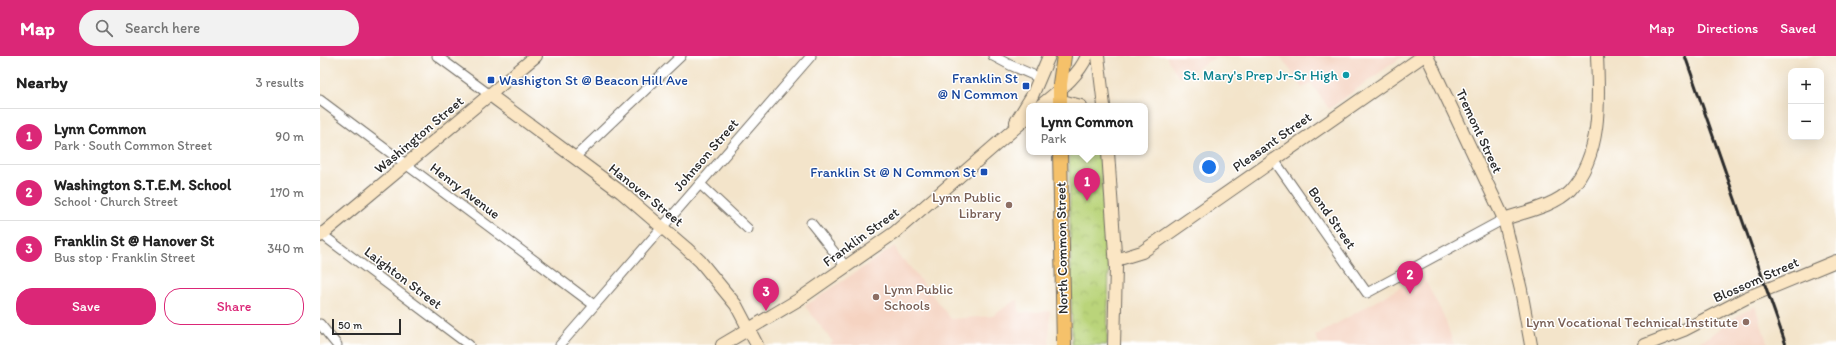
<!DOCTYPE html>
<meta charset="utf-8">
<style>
body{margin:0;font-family:Itim,sans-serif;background:#f2f2f2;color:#222}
.controls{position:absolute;right:12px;top:12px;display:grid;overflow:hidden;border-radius:8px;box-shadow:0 4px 16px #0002}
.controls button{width:36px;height:36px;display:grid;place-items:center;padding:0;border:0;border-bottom:1px solid #e0e0e0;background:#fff;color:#222;font:20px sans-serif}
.scale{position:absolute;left:12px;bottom:10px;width:69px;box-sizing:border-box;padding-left:4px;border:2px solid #2b2b2b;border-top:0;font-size:11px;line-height:14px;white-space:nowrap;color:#2b2b2b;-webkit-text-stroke:3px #fff;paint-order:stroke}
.you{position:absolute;left:889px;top:111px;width:14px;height:14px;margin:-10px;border:3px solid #fff;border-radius:50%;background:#1a73e8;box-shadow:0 0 0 6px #1a73e833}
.badge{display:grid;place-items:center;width:26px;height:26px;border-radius:50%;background:#db2777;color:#fff;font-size:13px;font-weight:700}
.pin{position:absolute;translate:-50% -33px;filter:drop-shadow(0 1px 2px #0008)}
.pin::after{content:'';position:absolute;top:21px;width:14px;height:12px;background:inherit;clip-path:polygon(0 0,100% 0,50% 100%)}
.popup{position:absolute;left:706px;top:47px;width:122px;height:52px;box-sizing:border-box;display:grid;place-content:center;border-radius:8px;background:#fff;filter:drop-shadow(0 1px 3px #0005);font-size:13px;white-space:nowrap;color:#767676}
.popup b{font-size:15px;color:#222}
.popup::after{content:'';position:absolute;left:50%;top:100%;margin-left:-8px;border:8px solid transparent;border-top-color:#fff}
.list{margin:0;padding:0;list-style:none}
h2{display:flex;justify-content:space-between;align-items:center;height:52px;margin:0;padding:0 16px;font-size:17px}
h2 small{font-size:13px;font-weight:400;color:#767676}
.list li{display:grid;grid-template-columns:26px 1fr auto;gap:12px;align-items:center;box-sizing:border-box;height:56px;padding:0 16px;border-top:1px solid #e0e0e0}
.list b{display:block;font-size:15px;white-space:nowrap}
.list p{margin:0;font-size:13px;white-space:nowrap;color:#767676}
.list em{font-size:13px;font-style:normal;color:#767676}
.actions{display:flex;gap:8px;padding:12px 16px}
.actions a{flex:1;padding:9px 0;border:1px solid #db2777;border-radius:16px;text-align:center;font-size:14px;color:#db2777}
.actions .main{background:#db2777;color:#fff}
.icon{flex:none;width:22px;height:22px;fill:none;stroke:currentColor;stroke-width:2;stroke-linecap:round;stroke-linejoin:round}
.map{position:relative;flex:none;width:1516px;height:289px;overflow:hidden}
header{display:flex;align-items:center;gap:24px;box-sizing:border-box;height:56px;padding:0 20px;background:#db2777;color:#fff}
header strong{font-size:19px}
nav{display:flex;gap:22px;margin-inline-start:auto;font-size:14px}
.search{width:280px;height:36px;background:#f2f2f2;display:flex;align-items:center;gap:10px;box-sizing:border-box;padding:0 14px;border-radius:22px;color:#767676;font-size:15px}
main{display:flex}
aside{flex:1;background:#fff}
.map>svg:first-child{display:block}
.built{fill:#f5d3c1}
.park{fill:url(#park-crowns);stroke:#728052}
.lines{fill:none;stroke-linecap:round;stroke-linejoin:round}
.street-casing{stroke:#716c63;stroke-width:11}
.secondary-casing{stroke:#716c63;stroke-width:14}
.primary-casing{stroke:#716c63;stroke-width:16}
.street{stroke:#fff;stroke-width:9}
.secondary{stroke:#fbe6c4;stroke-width:12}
.primary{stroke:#f5c16b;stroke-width:14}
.rail{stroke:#2b2b2b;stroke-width:3}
.culture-dot{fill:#0f9aa8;stroke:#fff;stroke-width:1.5}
.transit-dot{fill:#1a4fb4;stroke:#fff;stroke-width:1.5}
.education-dot{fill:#8d6e63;stroke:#fff;stroke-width:1.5}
.labels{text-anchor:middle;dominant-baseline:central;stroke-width:3;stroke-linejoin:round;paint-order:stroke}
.culture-label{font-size:14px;fill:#0d838f;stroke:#fff;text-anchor:end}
.transit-label{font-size:14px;fill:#164399;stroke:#fff;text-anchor:end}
.street-label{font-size:14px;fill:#2b2b2b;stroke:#fff}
.education-label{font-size:14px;fill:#785e54;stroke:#fff;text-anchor:end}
</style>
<header>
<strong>Map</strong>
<div class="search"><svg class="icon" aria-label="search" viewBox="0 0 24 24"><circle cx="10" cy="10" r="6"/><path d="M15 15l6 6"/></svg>Search here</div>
<nav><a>Map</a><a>Directions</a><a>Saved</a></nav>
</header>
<main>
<aside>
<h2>Nearby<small>3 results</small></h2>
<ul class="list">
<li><span class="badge">1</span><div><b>Lynn Common</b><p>Park · South Common Street</p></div><em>90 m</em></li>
<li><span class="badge">2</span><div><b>Washington S.T.E.M. School</b><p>School · Church Street</p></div><em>170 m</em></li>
<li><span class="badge">3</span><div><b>Franklin St @ Hanover St</b><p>Bus stop · Franklin Street</p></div><em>340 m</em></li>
</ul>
<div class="actions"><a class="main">Save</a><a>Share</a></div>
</aside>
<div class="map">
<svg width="1516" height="289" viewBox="0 0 1516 289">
<defs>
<pattern id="park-crowns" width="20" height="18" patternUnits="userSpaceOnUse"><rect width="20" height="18" fill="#bad47a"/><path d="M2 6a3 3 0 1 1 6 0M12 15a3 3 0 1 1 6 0" fill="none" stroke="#a0b66a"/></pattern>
</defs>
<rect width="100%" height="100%" fill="#fff"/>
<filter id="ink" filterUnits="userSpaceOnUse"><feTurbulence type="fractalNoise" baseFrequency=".025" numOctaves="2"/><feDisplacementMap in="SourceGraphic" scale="8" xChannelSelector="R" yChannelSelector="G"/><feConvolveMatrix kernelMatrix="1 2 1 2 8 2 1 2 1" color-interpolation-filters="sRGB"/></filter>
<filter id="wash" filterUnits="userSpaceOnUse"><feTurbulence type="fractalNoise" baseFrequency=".012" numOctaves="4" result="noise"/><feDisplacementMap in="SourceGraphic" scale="16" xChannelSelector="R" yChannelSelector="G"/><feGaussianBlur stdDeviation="0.9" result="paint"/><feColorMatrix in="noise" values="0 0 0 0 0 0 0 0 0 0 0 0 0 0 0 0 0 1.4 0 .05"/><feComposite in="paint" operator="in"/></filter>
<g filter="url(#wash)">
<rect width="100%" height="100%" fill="#f3e4ca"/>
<!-- built -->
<g class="built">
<polygon points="846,0 898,0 859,22"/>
<polygon points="960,0 1083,0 1009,53 991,27 983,32"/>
<polygon points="575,190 580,202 586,206 631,263 673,260 692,246 698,244 699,257 730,255 729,289 509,289 513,286 485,250"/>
<polygon points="1102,219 1123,258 1134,289 1000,289 995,280"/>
<polygon points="1435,250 1448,289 1371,289 1389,281 1417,260"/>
</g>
<!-- park -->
<polygon class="park" points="749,96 780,96 789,208 787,289 752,289"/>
</g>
<g filter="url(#ink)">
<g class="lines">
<!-- street casing -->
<g class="street-casing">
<g id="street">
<polyline points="117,0 170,39"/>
<polyline points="673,0 690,9 720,22"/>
<polyline points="0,44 274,249"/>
<polyline points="254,102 361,0"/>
<polyline points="954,104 1047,237 1184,163"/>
<polyline points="380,128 428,173"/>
<polyline points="491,167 526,211"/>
<polyline points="0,177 149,289"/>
<polyline points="0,268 17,289"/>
<polyline points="240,289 491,0"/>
</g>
</g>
<!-- secondary casing -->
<g class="secondary-casing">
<g id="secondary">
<polyline points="778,0 784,50"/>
<polyline points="1107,0 1184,163 1201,234 1211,289"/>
<polyline points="170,39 301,136 366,192 380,205 416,249 437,289"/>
<polyline points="731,42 761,50"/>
<path d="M720,50C738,35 758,21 767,0"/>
<polyline points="696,66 712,40 729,0"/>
<polyline points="788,96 796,212 794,289"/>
<path d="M1184,163C1204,156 1235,150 1250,134C1282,99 1279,44 1277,0"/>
<polyline points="0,180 216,0"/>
<polyline points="796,204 822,196 1103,0"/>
<polyline points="402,289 478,244 574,177 709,60"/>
<polyline points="1325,289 1364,274 1426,242 1516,205"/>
</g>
</g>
<!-- primary casing -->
<g class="primary-casing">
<g id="primary">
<polyline points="740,50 740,28 744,0"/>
<polyline points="740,96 744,289"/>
</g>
</g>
<!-- street -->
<use href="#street" class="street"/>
<!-- secondary -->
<use href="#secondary" class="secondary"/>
<!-- primary -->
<use href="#primary" class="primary"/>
<!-- rail -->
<polyline class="rail" points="1365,0 1466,289"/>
</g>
</g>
<!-- markers -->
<circle class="culture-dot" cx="1026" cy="19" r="4"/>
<g class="transit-dot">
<rect x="167" y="20" width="8" height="8" rx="2"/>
<rect x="702" y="26" width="8" height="8" rx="2"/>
<rect x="660" y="112" width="8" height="8" rx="2"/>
</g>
<g class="education-dot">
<circle cx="689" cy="149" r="4"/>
<circle cx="556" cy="241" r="4"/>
<circle cx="1426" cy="266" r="4"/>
</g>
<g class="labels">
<!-- culture labels -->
<g class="culture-label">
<text x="1018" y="19">St. Mary's Prep Jr-Sr High</text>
</g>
<!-- transit labels -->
<g class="transit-label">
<text x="698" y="22">Franklin St<tspan x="698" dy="16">@ N Common</tspan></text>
<text x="179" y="24" text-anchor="start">Washigton St @ Beacon Hill Ave</text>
<text x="656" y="116">Franklin St @ N Common St</text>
</g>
<!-- street labels -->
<g class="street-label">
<text transform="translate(1159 75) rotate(65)">Tremont Street</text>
<text transform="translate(99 79) rotate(-40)">Washington Street</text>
<text transform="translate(952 86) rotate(-35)">Pleasant Street</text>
<text transform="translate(386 99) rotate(-49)">Johnson Street</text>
<text transform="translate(145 135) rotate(37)">Henry Avenue</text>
<text transform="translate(326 139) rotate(39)">Hanover Street</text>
<text transform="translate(1012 162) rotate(55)">Bond Street</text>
<text transform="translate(541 181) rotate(-36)">Franklin Street</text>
<text transform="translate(742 192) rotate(-91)">North Common Street</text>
<text transform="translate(83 222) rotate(37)">Laighton Street</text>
<text transform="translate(1436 224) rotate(-24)">Blossom Street</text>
</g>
<!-- education labels -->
<g class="education-label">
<text x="681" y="141">Lynn Public<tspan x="681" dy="16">Library</tspan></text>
<text x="564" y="233" text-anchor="start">Lynn Public<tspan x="564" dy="16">Schools</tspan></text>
<text x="1418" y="266">Lynn Vocational Technical Institute</text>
</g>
</g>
</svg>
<div class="controls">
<button>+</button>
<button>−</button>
</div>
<div class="scale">50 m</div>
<div class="you"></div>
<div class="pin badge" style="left:767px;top:145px">1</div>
<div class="popup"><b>Lynn Common</b>Park</div>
<div class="pin badge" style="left:1090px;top:238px">2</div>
<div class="pin badge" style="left:446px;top:255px">3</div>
</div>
</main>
